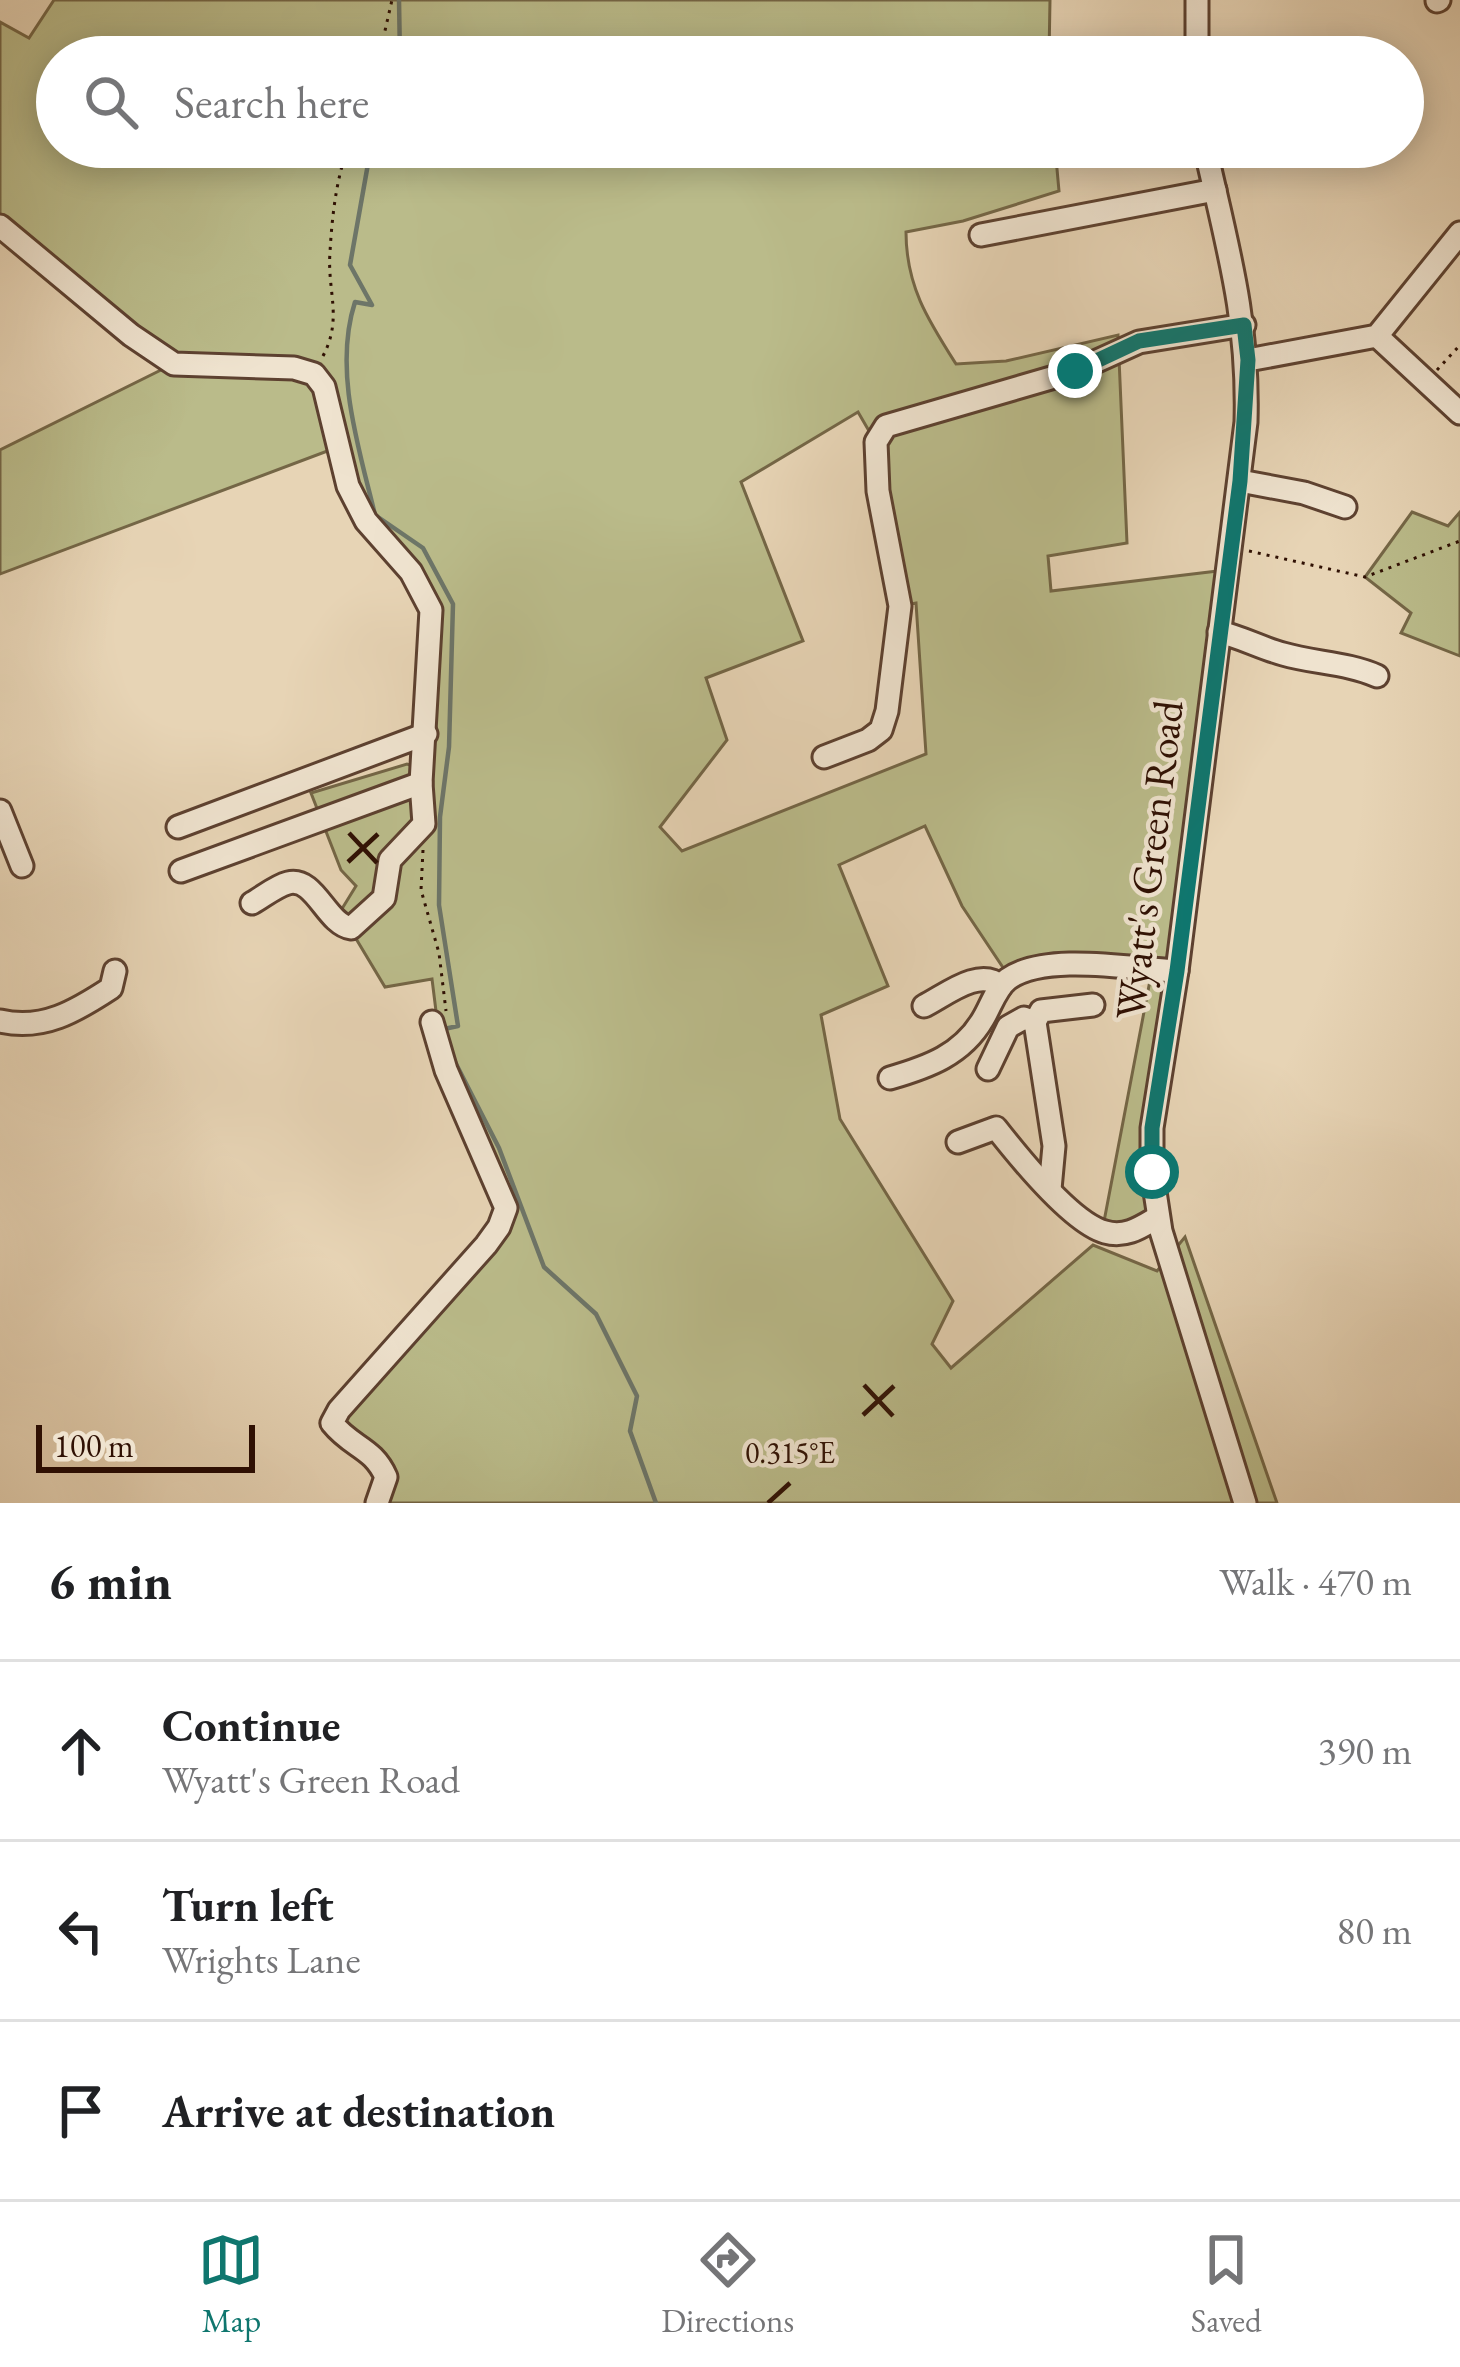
<!DOCTYPE html>
<meta charset="utf-8">
<style>
body{margin:0;font-family:"EB Garamond",serif;background:#f6f6f6;color:#202124}
.scale{position:absolute;left:36px;bottom:30px;width:219px;box-sizing:border-box;padding-left:12px;border:6px solid #2f1003;border-top:0;font-size:33px;line-height:42px;white-space:nowrap;color:#2f1003;-webkit-text-stroke:9px #efe3cf;paint-order:stroke}
.stop{position:absolute;width:36px;height:36px;margin:-27px;border:9px solid #0f766e;border-radius:50%;background:#fff}
.stop.end{background:#0f766e;border-color:#fff;box-shadow:0 3px 12px #0008}
.list{margin:0;padding:0;list-style:none}
h2{display:flex;justify-content:space-between;align-items:center;height:156px;margin:0;padding:0 48px;font-size:51px}
h2 small{font-size:39px;font-weight:400;color:#757577}
.list li{display:grid;grid-template-columns:78px 1fr auto;gap:36px;align-items:center;box-sizing:border-box;height:180px;padding:0 48px;border-top:3px solid #e0e0e0}
.list b{display:block;font-size:45px;white-space:nowrap}
.list p{margin:0;font-size:39px;white-space:nowrap;color:#757577}
.list em{font-size:39px;font-style:normal;color:#757577}
.icon{flex:none;width:66px;height:66px;fill:none;stroke:currentColor;stroke-width:2;stroke-linecap:round;stroke-linejoin:round}
.map{position:relative;flex:none;width:1460px;height:1503px;overflow:hidden}
.search{position:absolute;background:#fff;box-shadow:0 6px 30px #0003;left:36px;right:36px;top:36px;height:132px;display:flex;align-items:center;gap:30px;box-sizing:border-box;padding:0 42px;border-radius:66px;color:#757577;font-size:45px}
.sheet{height:696px;background:#fff}
nav{display:flex;justify-content:space-around;align-items:center;box-sizing:border-box;height:168px;border-top:3px solid #e0e0e0;background:#fff;font-size:33px;color:#757577}
nav a{display:grid;justify-items:center;gap:6px}
nav .on{color:#0f766e}
.map>svg:first-child{display:block}
.green{fill:#babb8a;stroke:#746646;stroke-width:3;fill-rule:evenodd}
.lines{fill:none;stroke-linecap:round;stroke-linejoin:round}
.stream{stroke:#6d7568;stroke-width:4.5}
.minor-casing{stroke:#5d4130;stroke-width:27}
.path{stroke:#2f1003;stroke-width:3;stroke-dasharray:3 6;stroke-linecap:butt}
.minor{stroke:#efe3cf;stroke-width:21}
.route{stroke:#0f766e;stroke-width:15}
.ticks{fill:none;stroke:#2f1003;stroke-width:4.5}
.labels{text-anchor:middle;dominant-baseline:central;stroke-width:9;stroke-linejoin:round;paint-order:stroke}
.street-label{font-size:42px;fill:#2f1003;stroke:#efe3cf}
.ticks-label{font-size:30px;text-anchor:middle;fill:#2f1003;stroke:#efe3cf;stroke-width:9;stroke-linejoin:round;paint-order:stroke}
</style>
<div class="map">
<svg width="1460" height="1503" viewBox="0 0 1460 1503">
<rect width="100%" height="100%" fill="#e7d4b5"/>
<filter id="stains"><feTurbulence type="fractalNoise" baseFrequency=".00167" numOctaves="4"/><feColorMatrix values="0 0 0 0 .2 0 0 0 0 .09 0 0 0 0 .02 0 0 0 .5 -.17"/></filter>
<radialGradient id="worn" r=".72"><stop offset=".6" stop-color="#630" stop-opacity="0"/><stop offset="1" stop-color="#630" stop-opacity=".3"/></radialGradient>
<!-- green -->
<g class="green">
<path d="M54,0H1050L1049,57H57V147H1055L1059,191L963,221L906,232C906,286 928,320 956,364L1006,361L1118,335L1127,543L1048,556L1051,591L1226,570L1152,1128L1158,1217L1102,1232L1152,970L1059,964L1010,978L962,906L925,826L839,865L888,986L821,1015L840,1119L953,1301L932,1344L951,1368L1093,1245L1157,1271L1185,1237L1277,1503H377L386,1477L332,1423L506,1208L432,1022L436,1011L432,979L385,987L340,912L356,886L341,870L311,793L407,764L416,767L426,733L431,610L366,521L338,447L0,574V450L173,364L0,226V22L29,38ZM858,412L876,443L900,606L916,603L926,754L682,851L660,827L727,740L706,678L803,641L741,482Z"/>
<polygon points="1412,512 1448,526 1460,512 1460,656 1401,633 1411,613 1365,577"/>
</g>
<g class="lines">
<!-- stream -->
<g class="stream">
<polyline points="399,0 400,57"/>
<path d="M371,147L350,265L372,305L355,302C333,370 359,448 375,515L423,548L453,604L449,747L440,817L439,905L458,1026L444,1029"/>
<polyline points="455,1062 499,1148 544,1267 596,1314 637,1396 630,1431 656,1503"/>
</g>
<!-- minor casing -->
<g class="minor-casing">
<g id="minor">
<polyline points="1437,1 1439,0"/>
<polyline points="1197,57 1197,0"/>
<path d="M1205,147C1227,246 1249,318 1246,422L1177,971L1152,1128V1172L1161,1231L1245,1503"/>
<path d="M0,226L131,335L174,364L294,368L314,374L324,387L348,486L366,521L411,572L431,610L421,783L424,824L390,860L384,898L351,928C326,924 315,876 288,883C276,886 263,897 252,903"/>
<polyline points="981,235 1215,190"/>
<polyline points="1377,336 1460,413"/>
<polyline points="1248,360 1377,336 1460,233"/>
<polyline points="1240,481 1304,493 1345,507"/>
<path d="M1219,632C1241,637 1261,648 1283,654C1314,663 1348,663 1377,676"/>
<polyline points="824,757 868,740 881,730 887,711 900,606 878,491 876,442 886,426 1075,371 1139,342 1244,325"/>
<polyline points="0,811 22,866"/>
<polyline points="178,827 426,734"/>
<polyline points="181,871 421,783"/>
<path d="M924,1006C946,995 979,967 1001,986"/>
<path d="M0,1021C43,1031 76,1011 111,988L115,971"/>
<polyline points="988,1069 1008,1027 1024,1018 1035,1022"/>
<path d="M890,1078C928,1067 962,1055 983,1019C991,1006 996,988 1008,979C1045,952 1133,969 1177,971"/>
<path d="M958,1142L996,1128C1018,1156 1072,1223 1105,1232C1126,1238 1141,1227 1158,1217"/>
<polyline points="1050,1189 1054,1146 1035,1022 1041,1011 1093,1005"/>
<path d="M377,1503L386,1477C373,1447 352,1448 332,1423L339,1410L486,1245L499,1227L506,1208L446,1070L432,1022"/>
</g>
</g>
<!-- path -->
<g class="path">
<polyline points="379,57 392,0"/>
<path d="M323,356C343,318 327,292 330,252C332,217 336,180 348,147"/>
<polyline points="1437,370 1460,345"/>
<polyline points="1249,551 1365,577 1460,541"/>
<polyline points="423,850 421,890 439,953 446,1011"/>
</g>
<!-- minor -->
<use href="#minor" class="minor"/>
</g>
<g class="lines">
<!-- route -->
<polyline class="route" points="1075,371 1139,341 1244,325 1248,360 1240,481 1177,971 1152,1128 1152,1172"/>
</g>
<!-- ticks -->
<path class="ticks" d="M349,833L377,863M348,862L378,834M864,1385L893,1416M863,1415L894,1386M768,1503L790,1483"/>
<g class="labels">
<!-- street labels -->
<g class="street-label">
<text transform="translate(1149 860) rotate(-83)">Wyatt's Green Road</text>
</g>
</g>
<g class="ticks-label">
<text x="790" y="1463">0.315°E</text>
</g>
<rect width="100%" height="100%" filter="url(#stains)"/>
<rect width="100%" height="100%" fill="url(#worn)"/>
</svg>
<div class="scale">100 m</div>
<div class="stop" style="left:1152px;top:1172px"></div>
<div class="stop end" style="left:1075px;top:371px"></div>
<div class="search"><svg class="icon" aria-label="search" viewBox="0 0 24 24"><circle cx="10" cy="10" r="6"/><path d="M15 15l6 6"/></svg>Search here</div>
</div>
<section class="sheet">
<h2>6 min<small>Walk · 470 m</small></h2>
<ul class="list">
<li><svg class="icon" aria-label="ahead" viewBox="0 0 24 24"><path d="M12 20V5M6 11l6-6 6 6"/></svg><div><b>Continue</b><p>Wyatt's Green Road</p></div><em>390 m</em></li>
<li><svg class="icon" aria-label="left" viewBox="0 0 24 24"><path d="M17 20v-9H6M10 6l-5 5 5 5"/></svg><div><b>Turn left</b><p>Wrights Lane</p></div><em>80 m</em></li>
<li><svg class="icon" aria-label="arrive" viewBox="0 0 24 24"><path d="M6 21V4h12l-3 4 3 4H6"/></svg><div><b>Arrive at destination</b></div></li>
</ul>
</section>
<nav>
<a class="on"><svg class="icon" aria-label="map" viewBox="0 0 24 24"><path d="M3 6l6-2 6 2 6-2v14l-6 2-6-2-6 2zM9 4v14M15 6v14"/></svg>Map</a>
<a><svg class="icon" aria-label="directions" viewBox="0 0 24 24"><path d="M12 3l9 9-9 9-9-9zM9 14v-3h6M13 9l2 2-2 2"/></svg>Directions</a>
<a><svg class="icon" aria-label="saved" viewBox="0 0 24 24"><path d="M7 4h10v16l-5-4-5 4z"/></svg>Saved</a>
</nav>
